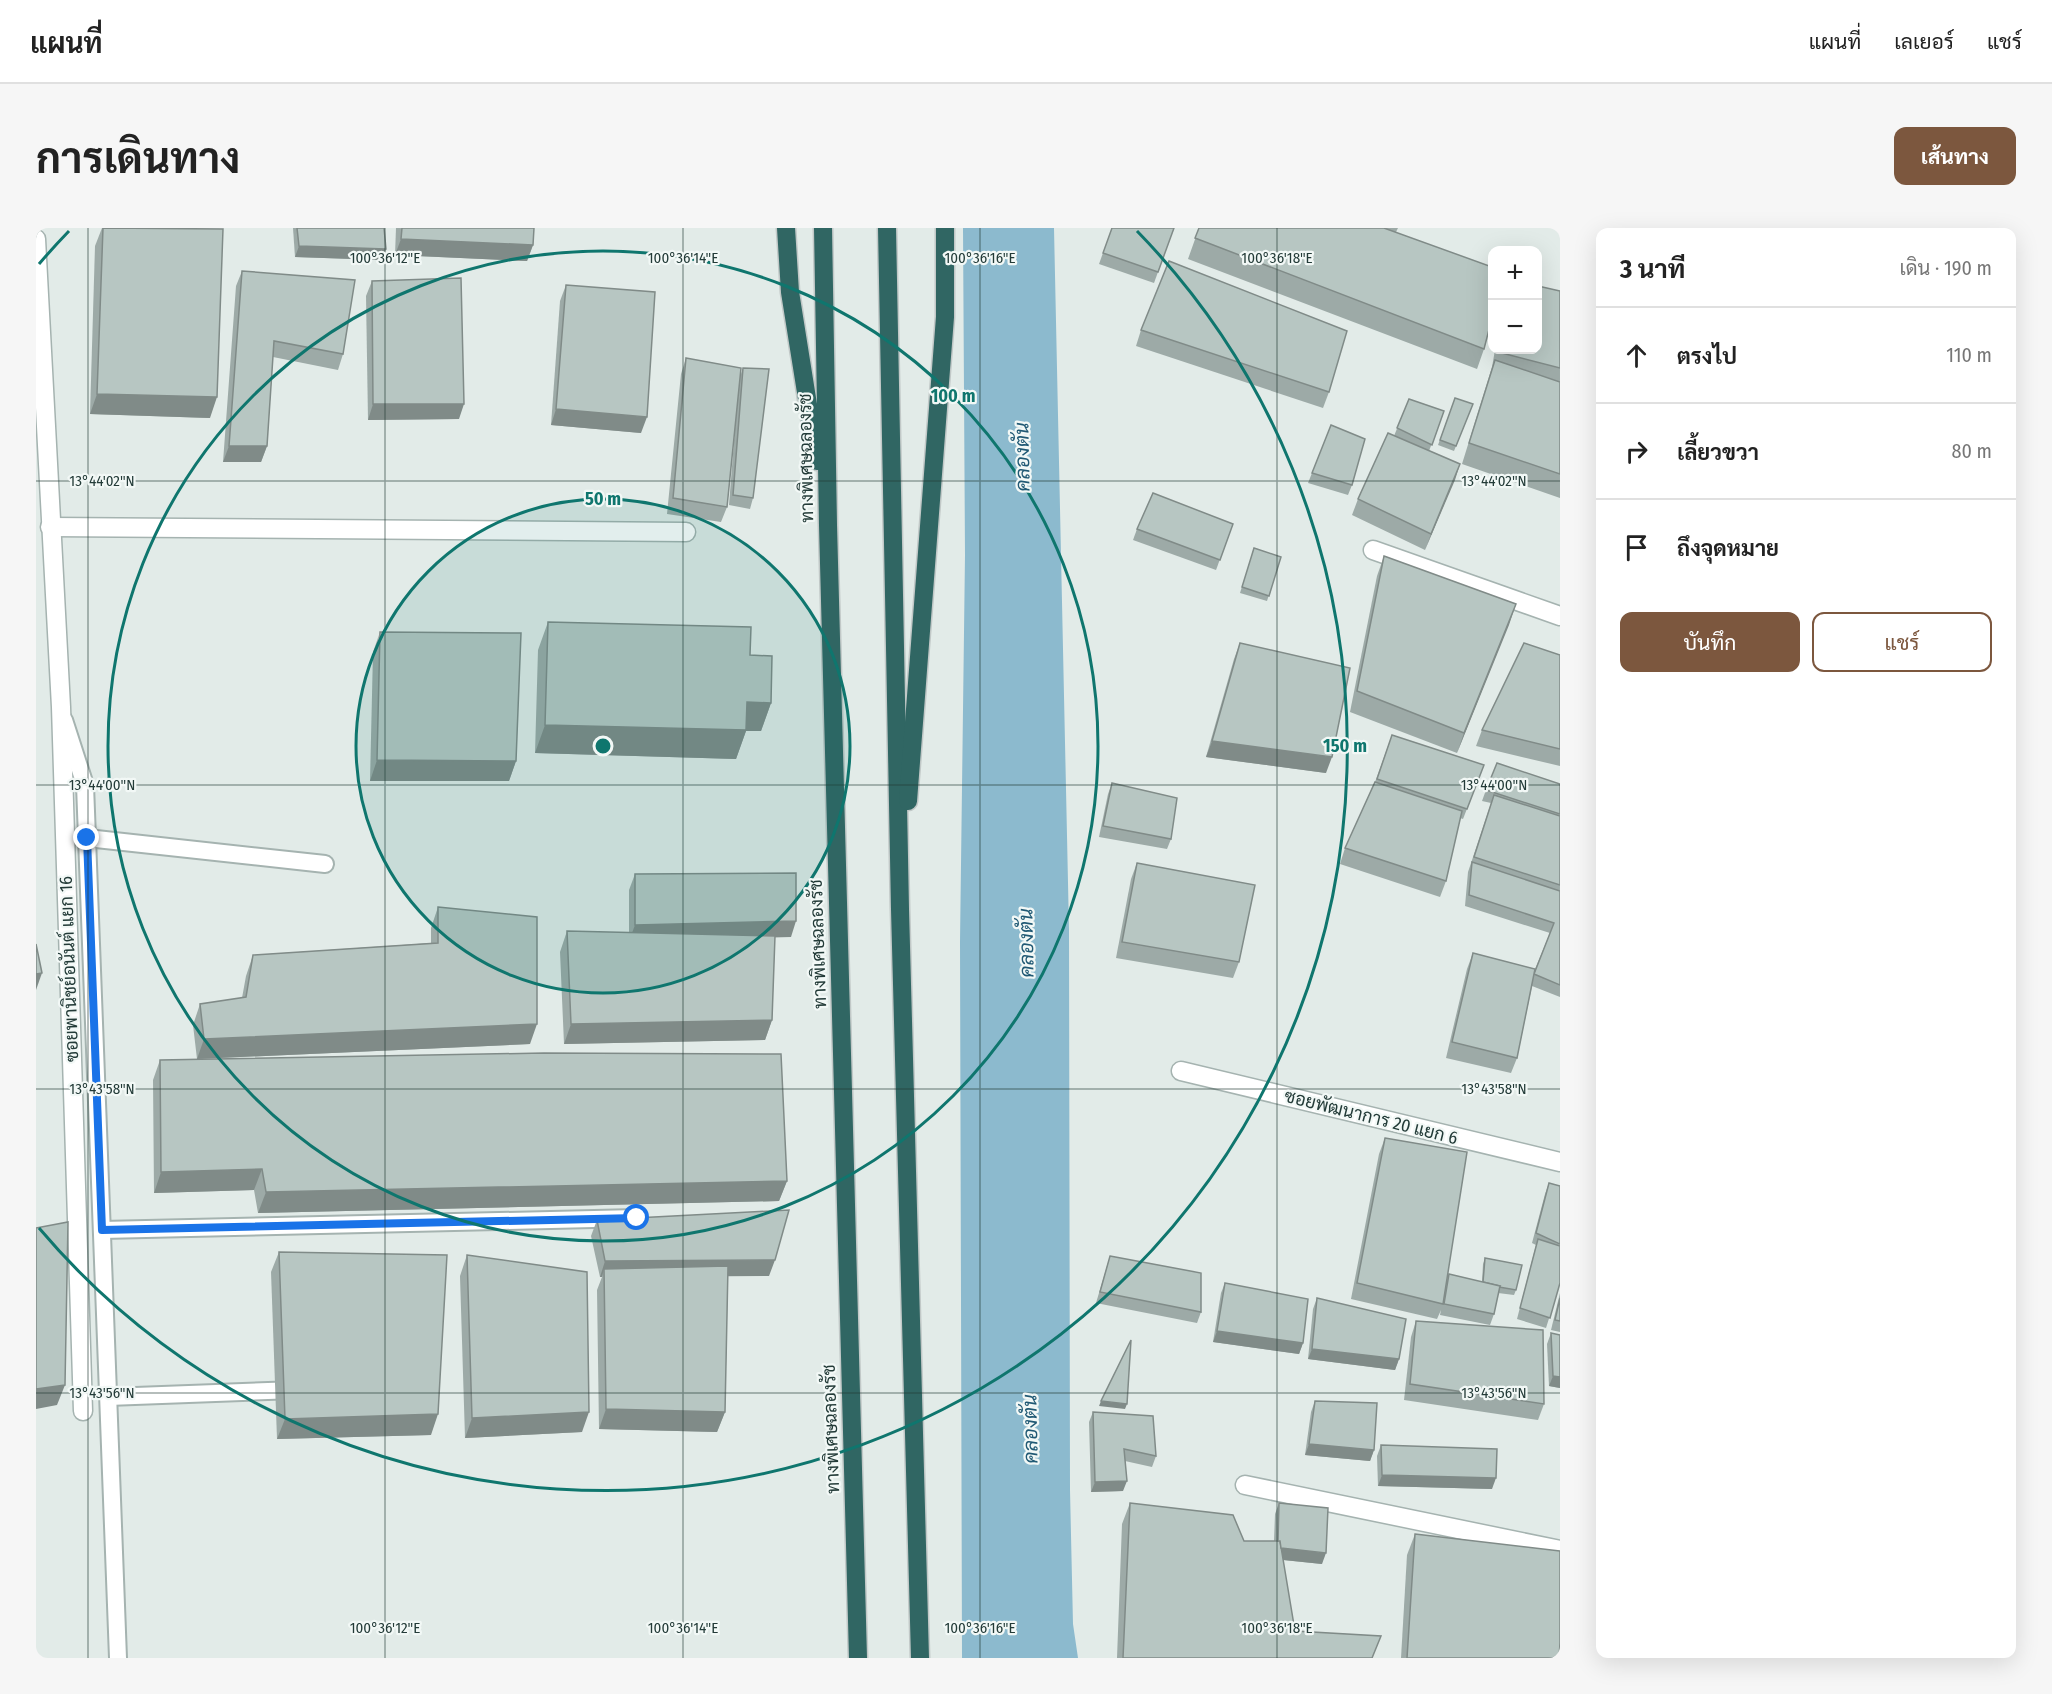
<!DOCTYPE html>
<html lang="th">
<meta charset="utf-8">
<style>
body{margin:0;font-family:"Fira Sans Condensed",Sarabun,sans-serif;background:#f6f6f6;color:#222}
.controls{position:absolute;right:18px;top:18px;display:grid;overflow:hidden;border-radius:12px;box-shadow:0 6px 24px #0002}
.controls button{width:54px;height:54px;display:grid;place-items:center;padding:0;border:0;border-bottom:2px solid #e0e0e0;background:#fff;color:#222;font:30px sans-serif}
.stop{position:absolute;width:18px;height:18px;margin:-14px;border:4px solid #1a73e8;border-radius:50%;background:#fff}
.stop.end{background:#1a73e8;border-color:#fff;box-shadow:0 2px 6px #0008}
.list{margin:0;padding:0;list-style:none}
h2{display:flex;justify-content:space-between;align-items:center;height:78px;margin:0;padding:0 24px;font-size:26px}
h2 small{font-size:20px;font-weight:400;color:#767676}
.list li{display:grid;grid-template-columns:39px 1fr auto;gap:18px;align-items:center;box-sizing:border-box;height:96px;padding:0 24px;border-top:2px solid #e0e0e0}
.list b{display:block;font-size:22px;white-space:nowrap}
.list em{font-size:20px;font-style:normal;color:#767676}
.actions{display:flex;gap:12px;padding:18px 24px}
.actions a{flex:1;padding:14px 0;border:2px solid #7c573e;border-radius:12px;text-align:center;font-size:21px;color:#7c573e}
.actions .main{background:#7c573e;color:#fff}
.icon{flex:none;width:33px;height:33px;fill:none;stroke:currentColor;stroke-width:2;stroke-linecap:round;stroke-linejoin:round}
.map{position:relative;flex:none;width:1524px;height:1430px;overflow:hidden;border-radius:12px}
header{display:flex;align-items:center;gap:36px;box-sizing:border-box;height:84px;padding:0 30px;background:#fff;border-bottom:2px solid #e0e0e0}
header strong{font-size:28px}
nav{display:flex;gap:33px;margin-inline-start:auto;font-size:21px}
.intro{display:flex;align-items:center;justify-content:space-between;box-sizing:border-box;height:144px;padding:0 36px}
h1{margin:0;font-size:42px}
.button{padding:15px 27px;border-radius:12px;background:#7c573e;color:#fff;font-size:21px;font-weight:700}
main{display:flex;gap:36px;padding:0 36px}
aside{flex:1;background:#fff;border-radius:12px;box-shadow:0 6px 24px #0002}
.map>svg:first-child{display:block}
.water{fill:#8cbace}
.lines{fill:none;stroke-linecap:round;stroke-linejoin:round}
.service-casing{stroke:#a5b3b0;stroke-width:20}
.minor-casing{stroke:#a5b3b0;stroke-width:21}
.motorway-casing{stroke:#c1c8c7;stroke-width:21}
.service{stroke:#fff;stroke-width:16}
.minor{stroke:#fff;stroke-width:18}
.motorway{stroke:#306663;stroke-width:18}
.wall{fill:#9daaa7}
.shaded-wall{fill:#808b88}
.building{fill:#b7c6c2;stroke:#808b88;stroke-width:1.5}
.route{stroke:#1a73e8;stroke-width:8}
.ticks{fill:none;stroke:#233b38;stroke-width:1.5;stroke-opacity:0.45}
.ring{fill:none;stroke:#0f766e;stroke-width:3}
.labels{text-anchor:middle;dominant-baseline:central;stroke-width:4.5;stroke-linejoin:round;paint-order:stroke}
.street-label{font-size:18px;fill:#233b38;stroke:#f2f8f6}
.water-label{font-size:20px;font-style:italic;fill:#205974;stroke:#f2f8f6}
.ticks-label{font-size:15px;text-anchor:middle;fill:#233b38;stroke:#f2f8f6;stroke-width:4.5;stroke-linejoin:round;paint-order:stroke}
.centre{fill:#0f766e;stroke:#f2f8f6;stroke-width:3}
.ring-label{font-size:18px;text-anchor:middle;font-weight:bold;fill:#0f766e;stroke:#f2f8f6;stroke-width:4.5;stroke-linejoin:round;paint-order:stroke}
</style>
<header>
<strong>แผนที่</strong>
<nav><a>แผนที่</a><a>เลเยอร์</a><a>แชร์</a></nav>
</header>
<div class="intro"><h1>การเดินทาง</h1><a class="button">เส้นทาง</a></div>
<main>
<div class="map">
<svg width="1524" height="1430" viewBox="0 0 1524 1430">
<rect width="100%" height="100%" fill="#e2ebe8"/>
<!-- water -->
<polygon class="water" points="927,0 1018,0 1033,701 1034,1262 1037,1396 1042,1430 926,1430 924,714 929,327"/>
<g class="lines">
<!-- service casing -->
<g class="service-casing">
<g id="service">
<polyline points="28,492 49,557 82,1430"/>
<polyline points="51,610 289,636"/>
<polyline points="66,1002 601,990"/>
<polyline points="72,1169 260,1162"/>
</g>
</g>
<!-- minor casing -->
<g class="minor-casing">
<g id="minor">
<polyline points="0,11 25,479 47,1183"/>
<polyline points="14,299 650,304"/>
<polyline points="1337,322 1524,388"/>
<polyline points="1145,843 1524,934"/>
<polyline points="1209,1257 1524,1322"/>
</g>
</g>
<!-- motorway casing -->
<g class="motorway-casing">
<g id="motorway">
<polyline points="750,0 754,64 781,233"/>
<polyline points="787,0 792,297 822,1430"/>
<polyline points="851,0 864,681 884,1430"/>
<polyline points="872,573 909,89 909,0"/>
</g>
</g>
<!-- service -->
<use href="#service" class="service"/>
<!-- minor -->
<use href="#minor" class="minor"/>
<!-- motorway -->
<use href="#motorway" class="motorway"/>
</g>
<!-- wall -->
<g class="wall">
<polygon points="66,0 158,0 174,190 54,186 59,18"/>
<polygon points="257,0 348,0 350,21 346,32 259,29"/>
<polygon points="360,0 498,0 497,17 491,33 359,27"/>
<polygon points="1076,0 1138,0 1118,55 1063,36"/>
<polygon points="1163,0 1362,0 1360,4 1448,121 1441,141 1152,31"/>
<polygon points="206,43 307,126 302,142 237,129 231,218 225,234 187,234 200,58"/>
<polygon points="336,53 423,191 332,192 330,68"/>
<polygon points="530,57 605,205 515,197 524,73"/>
<polygon points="1524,63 1524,270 1426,236 1456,139 1459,122 1502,122"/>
<polygon points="1105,102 1293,164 1287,180 1100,118"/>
<polygon points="650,130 705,146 707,140 717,270 714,281 693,277 699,200 691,279 685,294 631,286 645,146"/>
<polygon points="1419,170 1437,176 1418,223 1402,217"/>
<polygon points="1373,171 1408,183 1393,223 1424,236 1389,322 1316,287 1322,271 1358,208"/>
<polygon points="1276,245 1316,257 1312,267 1272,255"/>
<polygon points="1197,296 1180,342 1097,312 1101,301"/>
<polygon points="1218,320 1245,329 1231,373 1204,365"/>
<polygon points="1348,328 1480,376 1421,525 1314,484 1341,348"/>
<polygon points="512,394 714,427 735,475 725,503 710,503 700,531 499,525 502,422"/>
<polygon points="344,404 480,533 473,553 334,553 337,424"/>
<polygon points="1204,415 1290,545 1170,529 1198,431"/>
<polygon points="1524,427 1524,538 1440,518 1446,502"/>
<polygon points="1356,507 1448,537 1427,591 1424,590 1410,653 1404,669 1304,636 1309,620 1339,554"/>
<polygon points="1076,555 1135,611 1131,621 1063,609 1072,566"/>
<polygon points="1524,556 1524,769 1496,758 1481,830 1475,845 1410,830 1431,741 1437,725 1499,741 1514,705 1429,678 1432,644 1455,575 1446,573 1450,562"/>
<polygon points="1101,635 1203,734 1197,750 1080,730 1095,651"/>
<polygon points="599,646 755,709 739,709 736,792 729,812 528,816 524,724 531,703 593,705 593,662"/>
<polygon points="402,679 494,816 161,831 157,797 164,776 206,770 210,748 217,727 395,715 395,700"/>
<polygon points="124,832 751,953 743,973 222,985 218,962 118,965 117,852"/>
<polygon points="1349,910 1411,1051 1413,1046 1446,1054 1447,1036 1449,1030 1480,1062 1478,1067 1462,1065 1458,1086 1454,1097 1404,1087 1405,1082 1401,1091 1315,1071 1343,926"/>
<polygon points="1513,955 1524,958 1524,1055 1510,1100 1481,1091 1500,1017 1496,1015 1509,966"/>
<polygon points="561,992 733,1048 692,1048 689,1184 681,1204 563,1201 561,1062 566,1049 564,1049 555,1008"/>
<polygon points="243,1024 395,1207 241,1211 235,1044"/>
<polygon points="431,1027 546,1204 429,1210 424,1048"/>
<polygon points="1074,1028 1165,1084 1161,1095 1060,1075"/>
<polygon points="1189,1055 1267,1115 1263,1126 1177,1114 1185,1065"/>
<polygon points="1524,1065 1524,1104 1515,1102"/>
<polygon points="1281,1070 1363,1131 1359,1142 1272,1131 1277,1081"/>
<polygon points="1380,1093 1508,1176 1502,1192 1368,1172 1375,1109"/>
<polygon points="1515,1105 1524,1107 1524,1160 1513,1158 1511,1116"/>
<polygon points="1279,1173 1338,1222 1334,1233 1269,1227 1275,1184"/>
<polygon points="1057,1184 1120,1228 1116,1239 1089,1233 1087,1263 1055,1264 1053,1194"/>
<polygon points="1345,1217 1456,1261 1342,1258 1341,1228"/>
<polygon points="1094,1275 1208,1313 1238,1313 1239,1286 1243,1275 1286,1336 1247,1332 1259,1403 1345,1408 1336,1430 1081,1430 1086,1296"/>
<polygon points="1379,1306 1523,1430 1365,1430 1371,1327"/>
</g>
<!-- shaded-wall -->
<g class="shaded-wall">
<polygon points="365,11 497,17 491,33 359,27"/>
<polygon points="263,18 350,21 346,32 259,29"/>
<polygon points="61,166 181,169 174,190 54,186"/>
<polygon points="337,176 428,176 423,191 332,192"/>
<polygon points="520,181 611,189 605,205 515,197"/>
<polygon points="193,218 231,218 225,234 187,234"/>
<polygon points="1424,236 1419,252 1389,322 1395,306"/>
<polygon points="1480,376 1473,397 1421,525 1428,505"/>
<polygon points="711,474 735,475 725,503 710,503 700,531 499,525 509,497"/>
<polygon points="1176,513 1296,529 1290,545 1170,529"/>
<polygon points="341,532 480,533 473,553 334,553"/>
<polygon points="760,693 755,709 593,713 599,697"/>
<polygon points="6,745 0,762 0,746"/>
<polygon points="736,792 729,812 528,816 535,796"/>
<polygon points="501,796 494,816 161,831 168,811"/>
<polygon points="226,941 218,962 118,965 125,944"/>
<polygon points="751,953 743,973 222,985 230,964"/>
<polygon points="739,1032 733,1048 569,1049 568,1041 566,1049 564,1049 569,1033"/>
<polygon points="1181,1103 1267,1115 1263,1126 1177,1114"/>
<polygon points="1276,1121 1363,1131 1359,1142 1272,1131"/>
<polygon points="1517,1148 1524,1149 1524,1160 1513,1158"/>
<polygon points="29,1157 21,1177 0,1181 0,1161"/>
<polygon points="1065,1173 1091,1176 1089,1181 1063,1178"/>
<polygon points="570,1181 689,1184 681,1204 563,1201"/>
<polygon points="553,1184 546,1204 429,1210 436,1190"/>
<polygon points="402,1186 395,1207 241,1211 249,1191"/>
<polygon points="1273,1216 1338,1222 1334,1233 1269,1227"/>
<polygon points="1346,1247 1460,1250 1456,1261 1342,1258"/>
<polygon points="1091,1253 1087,1263 1055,1264 1059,1254"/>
<polygon points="1242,1320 1290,1325 1286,1336 1238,1331"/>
</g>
<!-- building -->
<g class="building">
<polygon points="67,0 187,1 181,169 61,166"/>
<polygon points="261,0 348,0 350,21 263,18"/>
<polygon points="366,0 498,0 497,17 365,11"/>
<polygon points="1076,0 1138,0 1122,44 1067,25"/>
<polygon points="1163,0 1348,0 1456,39 1456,90 1448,121 1159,10"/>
<polygon points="1133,33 1311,103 1293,164 1105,102"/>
<polygon points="206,43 319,52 307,126 238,113 231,218 193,218"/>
<polygon points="425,50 428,176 337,176 336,53"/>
<polygon points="530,57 619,64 611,189 520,181"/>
<polygon points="1502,58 1524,63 1524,140 1462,124 1463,122 1502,122"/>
<polygon points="650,130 705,140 691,279 637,270"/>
<polygon points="1459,132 1524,154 1524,246 1433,215"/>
<polygon points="707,140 733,141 717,270 697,267"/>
<polygon points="1419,170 1437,176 1420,218 1404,212"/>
<polygon points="1373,171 1408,183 1396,217 1361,200"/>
<polygon points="1295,197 1329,211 1316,257 1276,245"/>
<polygon points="1352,205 1424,236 1395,306 1322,271"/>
<polygon points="1117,265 1197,296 1184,332 1101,301"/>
<polygon points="1218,320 1245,329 1233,368 1206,359"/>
<polygon points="1348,328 1480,376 1428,505 1321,463"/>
<polygon points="512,394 715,399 714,427 736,428 735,475 711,474 710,502 509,497"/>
<polygon points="344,404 485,405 480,533 341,532"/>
<polygon points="1204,415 1314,440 1296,529 1176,513"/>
<polygon points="1488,415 1524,427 1524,521 1446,502"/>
<polygon points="1356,507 1448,537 1431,581 1341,551"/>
<polygon points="1461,535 1524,556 1524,586 1450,562"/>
<polygon points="1339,554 1426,583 1410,653 1309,620"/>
<polygon points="1076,555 1141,570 1135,611 1067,598"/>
<polygon points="1458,567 1524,588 1524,657 1438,629"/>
<polygon points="1436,634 1524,663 1524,757 1498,746 1518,695 1433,667"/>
<polygon points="1101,635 1219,657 1203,734 1086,714"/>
<polygon points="760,645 760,693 599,697 599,646"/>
<polygon points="402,679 501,689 501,796 168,811 164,776 210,769 217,727 402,715"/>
<polygon points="531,703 739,708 736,792 535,796"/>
<polygon points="0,716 6,745 0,746"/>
<polygon points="1437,725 1499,741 1481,830 1416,814"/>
<polygon points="508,825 745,826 751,953 230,964 226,941 125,944 124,832"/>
<polygon points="1349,910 1431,924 1407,1076 1321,1055"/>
<polygon points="1513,955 1524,958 1524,1016 1500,1005"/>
<polygon points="753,982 739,1032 569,1033 561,992"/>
<polygon points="32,994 29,1157 0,1161 0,1000"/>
<polygon points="1502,1011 1524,1018 1524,1055 1514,1090 1484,1080"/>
<polygon points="243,1024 411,1027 402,1186 249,1191"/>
<polygon points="431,1027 551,1044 553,1184 436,1190"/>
<polygon points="1074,1028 1165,1045 1165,1084 1064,1064"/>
<polygon points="1449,1030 1486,1037 1480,1062 1463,1059 1464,1058 1447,1054"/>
<polygon points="692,1038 689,1184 570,1181 568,1041"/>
<polygon points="1413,1046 1464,1058 1458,1086 1408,1076"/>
<polygon points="1189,1055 1272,1071 1267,1115 1181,1103"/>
<polygon points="1281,1070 1370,1091 1363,1131 1276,1121"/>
<polygon points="1524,1070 1524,1093 1519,1092"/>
<polygon points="1380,1093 1507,1102 1508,1176 1374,1156"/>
<polygon points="1515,1105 1524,1107 1524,1149 1517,1148"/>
<polygon points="1095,1112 1091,1176 1065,1173"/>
<polygon points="1279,1173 1341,1175 1338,1222 1273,1216"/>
<polygon points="1057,1184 1117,1188 1120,1228 1088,1221 1091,1253 1059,1254"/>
<polygon points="1345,1217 1461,1221 1460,1250 1346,1247"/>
<polygon points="1094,1275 1197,1287 1208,1313 1244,1313 1259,1403 1345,1408 1336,1430 1087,1430"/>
<polygon points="1243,1275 1292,1280 1290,1325 1245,1320 1244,1313 1242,1313"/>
<polygon points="1379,1306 1524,1323 1524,1415 1523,1430 1371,1430"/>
</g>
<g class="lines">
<!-- route -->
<polyline class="route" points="51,610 66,1002 601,990"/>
</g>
<!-- ticks -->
<path class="ticks" d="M52,0V1430M349,0V1430M647,0V1430M944,0V1430M1241,0V1430M0,253H1524M0,557H1524M0,861H1524M0,1165H1524"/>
<!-- distance rings -->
<circle cx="567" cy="518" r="247" fill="#0f766e" fill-opacity=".12"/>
<g class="ring">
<circle cx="567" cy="518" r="247"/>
<circle cx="567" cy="518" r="495"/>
<path d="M3 36A742 742 0 0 1 33 3M1101 3A742 742 0 1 1 3 1000"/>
</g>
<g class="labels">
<!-- street labels -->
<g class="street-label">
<text transform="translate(770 230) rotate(-91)">ทางพิเศษฉลองรัช</text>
<text transform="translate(782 716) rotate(-92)">ทางพิเศษฉลองรัช</text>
<text transform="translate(33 741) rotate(-92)">ซอยพานิชย์อนันต์ แยก 16</text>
<text transform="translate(1335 889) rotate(14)">ซอยพัฒนาการ 20 แยก 6</text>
<text transform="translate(795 1201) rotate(-92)">ทางพิเศษฉลองรัช</text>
</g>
<!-- water labels -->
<g class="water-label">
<text transform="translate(986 229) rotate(-91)">คลองตัน</text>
<text transform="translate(990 715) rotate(-91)">คลองตัน</text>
<text transform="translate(994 1201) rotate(-91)">คลองตัน</text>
</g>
</g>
<g class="ticks-label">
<text x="349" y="35">100°36'12"E</text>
<text x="647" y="35">100°36'14"E</text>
<text x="944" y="35">100°36'16"E</text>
<text x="1241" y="35">100°36'18"E</text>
<text x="66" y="258">13°44'02"N</text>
<text x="1458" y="258">13°44'02"N</text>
<text x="66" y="562">13°44'00"N</text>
<text x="1458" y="562">13°44'00"N</text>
<text x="66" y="866">13°43'58"N</text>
<text x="1458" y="866">13°43'58"N</text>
<text x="66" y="1170">13°43'56"N</text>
<text x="1458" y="1170">13°43'56"N</text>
<text x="349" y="1405">100°36'12"E</text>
<text x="647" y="1405">100°36'14"E</text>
<text x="944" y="1405">100°36'16"E</text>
<text x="1241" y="1405">100°36'18"E</text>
</g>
<circle cx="567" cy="518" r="9" class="centre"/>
<g class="ring-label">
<text x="917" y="174">100 m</text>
<text x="567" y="277">50 m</text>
<text x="1309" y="524">150 m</text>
</g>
</svg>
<div class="controls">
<button>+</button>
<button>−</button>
</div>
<div class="stop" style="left:601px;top:990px"></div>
<div class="stop end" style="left:51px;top:610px"></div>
</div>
<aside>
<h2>3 นาที<small>เดิน · 190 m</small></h2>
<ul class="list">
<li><svg class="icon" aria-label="ahead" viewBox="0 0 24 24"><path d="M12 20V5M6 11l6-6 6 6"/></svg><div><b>ตรงไป</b></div><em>110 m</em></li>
<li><svg class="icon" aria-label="right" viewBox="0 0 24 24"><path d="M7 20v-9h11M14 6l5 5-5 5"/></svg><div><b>เลี้ยวขวา</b></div><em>80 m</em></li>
<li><svg class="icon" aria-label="arrive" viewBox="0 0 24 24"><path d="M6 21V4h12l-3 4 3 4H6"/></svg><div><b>ถึงจุดหมาย</b></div></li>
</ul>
<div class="actions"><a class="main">บันทึก</a><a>แชร์</a></div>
</aside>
</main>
